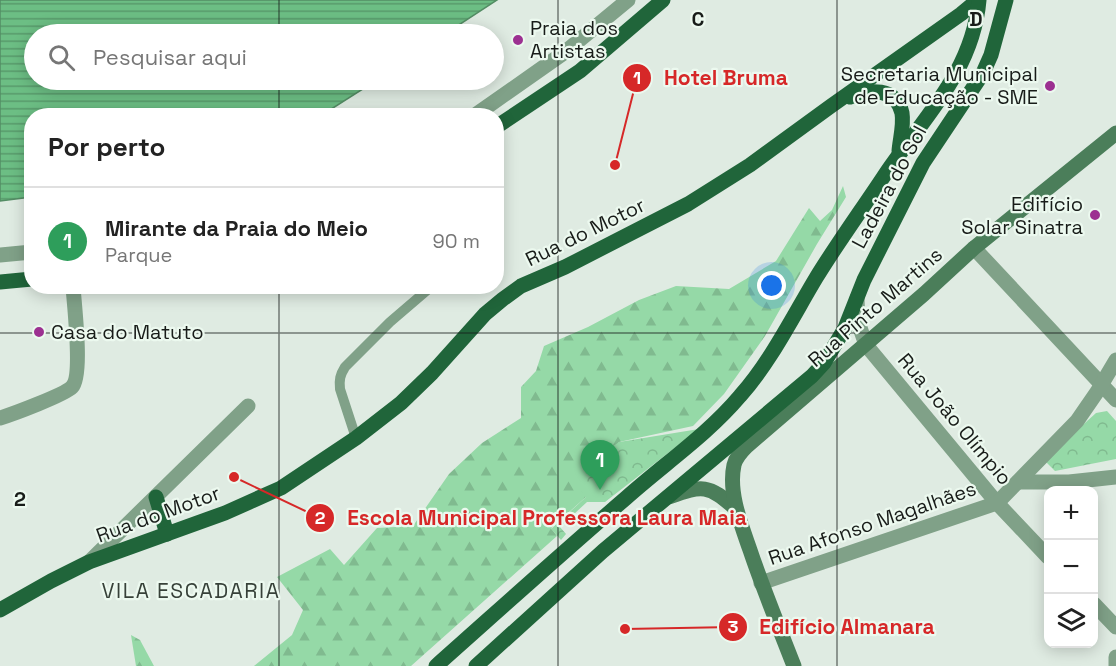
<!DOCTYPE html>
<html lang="pt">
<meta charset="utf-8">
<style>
body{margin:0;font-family:"Space Grotesk",sans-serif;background:#f6f6f6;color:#222}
.controls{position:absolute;right:18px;bottom:18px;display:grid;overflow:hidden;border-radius:12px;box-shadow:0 3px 15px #0003}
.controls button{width:54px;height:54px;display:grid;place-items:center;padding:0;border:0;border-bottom:2px solid #e0e0e0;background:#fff;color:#222;font:30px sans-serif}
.you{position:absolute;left:772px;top:286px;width:21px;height:21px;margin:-15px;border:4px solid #fff;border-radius:50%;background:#1a73e8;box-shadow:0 0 0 9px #1a73e833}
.badge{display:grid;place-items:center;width:39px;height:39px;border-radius:50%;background:#9c3091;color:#fff;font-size:20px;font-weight:700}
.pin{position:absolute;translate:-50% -50px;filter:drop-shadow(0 2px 3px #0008)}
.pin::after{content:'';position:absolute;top:32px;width:21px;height:18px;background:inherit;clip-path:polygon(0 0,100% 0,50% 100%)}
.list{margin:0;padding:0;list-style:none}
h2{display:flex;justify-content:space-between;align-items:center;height:78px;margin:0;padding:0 24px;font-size:26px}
h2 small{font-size:20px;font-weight:400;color:#767676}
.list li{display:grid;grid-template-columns:39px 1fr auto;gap:18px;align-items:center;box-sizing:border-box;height:108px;padding:0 24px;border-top:2px solid #e0e0e0}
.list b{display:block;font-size:22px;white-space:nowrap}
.list p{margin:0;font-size:20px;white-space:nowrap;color:#767676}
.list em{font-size:20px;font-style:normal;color:#767676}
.icon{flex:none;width:33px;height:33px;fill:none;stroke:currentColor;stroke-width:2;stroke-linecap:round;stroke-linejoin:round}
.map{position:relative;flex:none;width:1116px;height:666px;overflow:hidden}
.search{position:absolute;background:#fff;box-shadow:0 3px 15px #0003;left:24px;top:24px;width:480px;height:66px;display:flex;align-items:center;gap:15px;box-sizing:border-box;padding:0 21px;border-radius:33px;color:#767676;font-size:22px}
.panel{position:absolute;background:#fff;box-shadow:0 3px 15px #0003;left:24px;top:108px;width:480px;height:186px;border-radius:24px}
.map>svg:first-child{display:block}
.forest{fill:url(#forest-firs)}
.park{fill:url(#park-crowns)}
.water{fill:url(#water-rules);stroke:#538d64;stroke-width:1.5}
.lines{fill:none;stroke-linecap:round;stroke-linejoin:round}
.lane{stroke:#80a188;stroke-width:10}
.street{stroke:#80a188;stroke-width:15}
.secondary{stroke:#4b7e5a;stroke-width:15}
.primary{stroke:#20653a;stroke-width:15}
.grid{fill:none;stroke:#181c19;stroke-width:1.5;stroke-opacity:0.55}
.poi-dot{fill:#9c3091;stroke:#ecf9ef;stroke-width:2}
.labels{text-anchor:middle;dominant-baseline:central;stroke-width:4.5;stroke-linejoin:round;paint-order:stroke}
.poi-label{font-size:20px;fill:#181c19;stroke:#ecf9ef;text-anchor:start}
.street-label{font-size:20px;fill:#181c19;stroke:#ecf9ef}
.neighbourhood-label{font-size:21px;letter-spacing:1.5px;fill:#374139;stroke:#ecf9ef}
.grid-label{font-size:20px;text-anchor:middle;font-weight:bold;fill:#181c19;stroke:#ecf9ef;stroke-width:4.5;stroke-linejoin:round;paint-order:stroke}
.leader{fill:none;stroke:#d62828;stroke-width:2}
.callout-dot{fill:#d62828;stroke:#ecf9ef;stroke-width:2}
.mark-label{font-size:18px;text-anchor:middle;font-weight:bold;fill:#fff}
.callout-label{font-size:21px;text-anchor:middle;font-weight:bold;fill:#d62828;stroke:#ecf9ef;stroke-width:4.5;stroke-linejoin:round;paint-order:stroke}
</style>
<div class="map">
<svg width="1116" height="666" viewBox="0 0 1116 666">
<defs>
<pattern id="forest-firs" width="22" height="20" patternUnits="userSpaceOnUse" patternTransform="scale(1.5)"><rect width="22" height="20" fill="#95d9a7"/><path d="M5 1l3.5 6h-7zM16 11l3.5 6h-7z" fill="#80ba8f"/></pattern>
<pattern id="park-crowns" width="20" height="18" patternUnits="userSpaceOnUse" patternTransform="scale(1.5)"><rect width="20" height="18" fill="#95d9a7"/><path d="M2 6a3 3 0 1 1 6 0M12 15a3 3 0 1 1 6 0" fill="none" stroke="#80ba8f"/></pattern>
<pattern id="water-rules" width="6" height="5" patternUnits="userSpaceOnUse" patternTransform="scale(1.5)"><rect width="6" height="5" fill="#6cbe84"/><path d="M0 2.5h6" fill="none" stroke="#589a6b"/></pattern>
</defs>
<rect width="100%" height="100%" fill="#dfebe2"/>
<!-- forest -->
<g class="forest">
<polygon points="843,186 846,197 817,244 765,336 724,394 693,426 619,442 586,497 551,528 557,536 411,666 254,666 292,635 303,610 277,577 330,549 344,565 377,528 413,526 449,474 482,443 521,418 521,387 536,371 544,346 588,327 639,300 676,286 729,289 776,261 809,208 820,221 832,210"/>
<polygon points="131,635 140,640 154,666 136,666"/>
</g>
<!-- park -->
<g class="park">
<polygon points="1107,411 1116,421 1116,459 1055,471 1044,460 1096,413"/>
<polygon points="699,429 605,502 587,502 560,527 566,534 561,540 551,529 586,497 575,482 580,470 619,442"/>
</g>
<!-- water -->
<polygon class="water" points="0,0 497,0 445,34 34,34 34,80 377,80 322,115 32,116 31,197 0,201"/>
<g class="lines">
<!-- lane -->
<path class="lane" d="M356,438L340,389C339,380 340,375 345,367L390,322L432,286"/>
<!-- street -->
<g class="street">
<polyline points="474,116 565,52 628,0"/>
<polyline points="974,248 1116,400"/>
<polyline points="0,255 32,252"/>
<polyline points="857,298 858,322 866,345 997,503 1048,557"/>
<path d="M0,418C13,414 64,395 72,387C83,376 74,304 73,286"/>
<polyline points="1018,482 1069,482 1116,477"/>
<polyline points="89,562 248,406"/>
<polyline points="761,583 997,503 1077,421 1097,392 1116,360"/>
<polyline points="1094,604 1116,627"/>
<polyline points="1116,666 1116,657"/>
</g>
<!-- secondary -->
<g class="secondary">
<path d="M669,497C703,485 708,484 736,509"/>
<path d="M794,666C779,627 763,589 750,550C741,524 728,492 734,465C736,457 741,452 747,446L924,294L974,248L1116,133"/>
</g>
<!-- primary -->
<g class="primary">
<path d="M850,97C869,89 896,87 902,113C904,125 900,139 899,151"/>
<polyline points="496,127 580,71 663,0"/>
<polyline points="0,282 32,279"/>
<polyline points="156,497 167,534"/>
<polyline points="0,610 51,581 89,562 225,513 281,488 356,438 401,403 432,373 485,314 503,299 521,286 565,267 688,204 750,165 831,106 961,14 978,0"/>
<path d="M436,666C499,610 562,553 626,498C664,464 707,435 740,396C771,361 792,318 816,278C838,242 863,208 886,173C924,117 973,71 979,0"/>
<polyline points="476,666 603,551 812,376 824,363 845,328 864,280 923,163 983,73 991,55 1006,0"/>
</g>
</g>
<!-- grid -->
<path class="grid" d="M279,0V34M558,0V666M837,0V666M279,80V116M279,286V666M0,333H1116"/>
<!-- markers -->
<g class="poi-dot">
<circle cx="518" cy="40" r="6"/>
<circle cx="1050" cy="86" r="6"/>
<circle cx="1095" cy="215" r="6"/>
<circle cx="39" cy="332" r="6"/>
</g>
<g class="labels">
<!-- poi labels -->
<g class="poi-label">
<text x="530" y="28">Praia dos<tspan x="530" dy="23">Artistas</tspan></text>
<text x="1038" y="74" text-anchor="end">Secretaria Municipal<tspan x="1038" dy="23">de Educação - SME</tspan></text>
<text x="1083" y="204" text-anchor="end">Edifício<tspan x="1083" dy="23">Solar Sinatra</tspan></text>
<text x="51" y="332">Casa do Matuto</text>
</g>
<!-- street labels -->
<g class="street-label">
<text transform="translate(889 187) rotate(-62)">Ladeira do Sol</text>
<text transform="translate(585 232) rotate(-26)">Rua do Motor</text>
<text transform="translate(875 307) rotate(-41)">Rua Pinto Martins</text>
<text transform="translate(955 419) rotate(50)">Rua João Olímpio</text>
<text transform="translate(158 514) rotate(-20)">Rua do Motor</text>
<text transform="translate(872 523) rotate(-19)">Rua Afonso Magalhães</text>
</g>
<!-- neighbourhood labels -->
<g class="neighbourhood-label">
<text x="191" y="590">VILA ESCADARIA</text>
</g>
</g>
<g class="grid-label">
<text x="698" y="26">C</text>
<text x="976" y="26">D</text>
<text x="20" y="506">2</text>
</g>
<!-- callouts -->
<path class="leader" d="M615 165L637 78M234 477L320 518M625 629L733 627"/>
<g class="callout-dot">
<circle cx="615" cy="165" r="6"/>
<circle cx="234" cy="477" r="6"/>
<circle cx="625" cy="629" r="6"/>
<circle cx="637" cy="78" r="15"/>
<circle cx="320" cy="518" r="15"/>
<circle cx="733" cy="627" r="15"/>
</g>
<g class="mark-label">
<text x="637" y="84">1</text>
<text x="320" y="524">2</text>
<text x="733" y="633">3</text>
</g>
<g class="callout-label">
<text x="726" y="85">Hotel Bruma</text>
<text x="547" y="525">Escola Municipal Professora Laura Maia</text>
<text x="847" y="634">Edifício Almanara</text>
</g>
</svg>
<div class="controls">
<button>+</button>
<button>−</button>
<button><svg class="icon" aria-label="layers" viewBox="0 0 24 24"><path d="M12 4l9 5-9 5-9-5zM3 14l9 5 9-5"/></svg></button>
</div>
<div class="you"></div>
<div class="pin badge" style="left:600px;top:490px;background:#2e9e5b">1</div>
<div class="search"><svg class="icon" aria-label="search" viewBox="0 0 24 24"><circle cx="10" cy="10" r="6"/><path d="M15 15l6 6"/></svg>Pesquisar aqui</div>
<section class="panel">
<h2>Por perto<small></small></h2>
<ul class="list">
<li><span class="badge" style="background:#2e9e5b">1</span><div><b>Mirante da Praia do Meio</b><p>Parque</p></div><em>90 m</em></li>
</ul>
</section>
</div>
